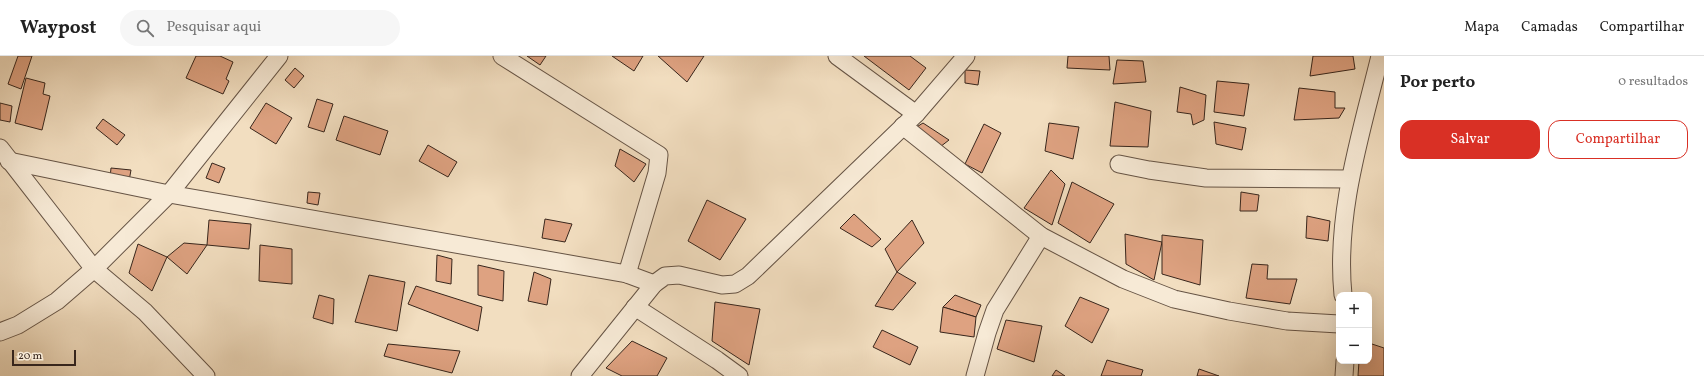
<!DOCTYPE html>
<html lang="pt">
<meta charset="utf-8">
<style>
body{margin:0;font-family:Vollkorn,serif;background:#f6f6f6;color:#222}
.controls{position:absolute;right:12px;bottom:12px;display:grid;overflow:hidden;border-radius:8px;box-shadow:0 4px 16px #0002}
.controls button{width:36px;height:36px;display:grid;place-items:center;padding:0;border:0;border-bottom:1px solid #e0e0e0;background:#fff;color:#222;font:20px sans-serif}
.scale{position:absolute;left:12px;bottom:10px;width:64px;box-sizing:border-box;padding-left:4px;border:2px solid #38261c;border-top:0;font-size:11px;line-height:14px;white-space:nowrap;color:#38261c;-webkit-text-stroke:3px #f7ead6;paint-order:stroke}
.list{margin:0;padding:0;list-style:none}
h2{display:flex;justify-content:space-between;align-items:center;height:52px;margin:0;padding:0 16px;font-size:17px}
h2 small{font-size:13px;font-weight:400;color:#767676}
.actions{display:flex;gap:8px;padding:12px 16px}
.actions a{flex:1;padding:9px 0;border:1px solid #d93025;border-radius:12px;text-align:center;font-size:14px;color:#d93025}
.actions .main{background:#d93025;color:#fff}
.icon{flex:none;width:22px;height:22px;fill:none;stroke:currentColor;stroke-width:2;stroke-linecap:round;stroke-linejoin:round}
.map{position:relative;flex:none;width:1384px;height:320px;overflow:hidden}
header{display:flex;align-items:center;gap:24px;box-sizing:border-box;height:56px;padding:0 20px;background:#fff;border-bottom:1px solid #e0e0e0}
header strong{font-size:19px}
nav{display:flex;gap:22px;margin-inline-start:auto;font-size:14px}
.search{width:280px;height:36px;background:#f6f6f6;display:flex;align-items:center;gap:10px;box-sizing:border-box;padding:0 14px;border-radius:22px;color:#767676;font-size:15px}
main{display:flex}
aside{flex:1;background:#fff}
.map>svg:first-child{display:block}
.building{fill:#dea281;stroke:#38261c}
.lines{fill:none;stroke-linecap:round;stroke-linejoin:round}
.street-casing{stroke:#665445;stroke-width:19}
.street{stroke:#f7ead6;stroke-width:17}
</style>
<header>
<strong>Waypost</strong>
<div class="search"><svg class="icon" aria-label="search" viewBox="0 0 24 24"><circle cx="10" cy="10" r="6"/><path d="M15 15l6 6"/></svg>Pesquisar aqui</div>
<nav><a>Mapa</a><a>Camadas</a><a>Compartilhar</a></nav>
</header>
<main>
<div class="map">
<svg width="1384" height="320" viewBox="0 0 1384 320">
<rect width="100%" height="100%" fill="#f2dec0"/>
<filter id="stains"><feTurbulence type="fractalNoise" baseFrequency=".005" numOctaves="4"/><feColorMatrix values="0 0 0 0 .2 0 0 0 0 .09 0 0 0 0 .02 0 0 0 .5 -.17"/></filter>
<radialGradient id="worn" r=".72"><stop offset=".6" stop-color="#630" stop-opacity="0"/><stop offset="1" stop-color="#630" stop-opacity=".3"/></radialGradient>
<!-- building -->
<g class="building">
<polygon points="18,0 32,0 21,33 8,28"/>
<polygon points="196,0 220,0 233,6 226,23 229,25 223,38 186,22"/>
<polygon points="527,0 546,0 540,9"/>
<polygon points="612,0 643,0 634,15"/>
<polygon points="658,0 704,0 687,26"/>
<polygon points="864,0 910,0 926,12 909,34"/>
<polygon points="1068,0 1109,0 1110,14 1067,12"/>
<polygon points="1313,0 1353,0 1355,13 1310,20"/>
<polygon points="1117,4 1143,5 1146,26 1113,28"/>
<polygon points="295,12 304,20 294,32 285,24"/>
<polygon points="965,14 980,15 978,29 965,27"/>
<polygon points="26,22 45,27 43,38 50,40 42,74 15,67"/>
<polygon points="1217,25 1249,28 1244,60 1214,56"/>
<polygon points="1180,31 1206,39 1204,64 1193,69 1191,58 1177,56"/>
<polygon points="1299,32 1335,36 1335,52 1345,52 1339,62 1294,64"/>
<polygon points="317,43 333,48 324,76 308,71"/>
<polygon points="1115,46 1151,55 1148,91 1110,90"/>
<polygon points="0,47 12,50 10,66 0,64"/>
<polygon points="266,47 292,62 276,88 250,72"/>
<polygon points="344,60 388,75 380,99 336,84"/>
<polygon points="103,63 125,79 117,89 96,72"/>
<polygon points="1214,66 1246,72 1242,94 1216,88"/>
<polygon points="923,67 949,84 940,91 915,72"/>
<polygon points="1049,67 1079,71 1073,103 1045,95"/>
<polygon points="984,68 1001,77 982,117 965,108"/>
<polygon points="428,89 457,106 448,121 419,105"/>
<polygon points="620,93 646,108 634,126 615,110"/>
<polygon points="212,107 225,112 219,127 206,122"/>
<polygon points="111,112 131,114 129,125 110,122"/>
<polygon points="1051,114 1065,128 1052,169 1024,152"/>
<polygon points="1072,126 1114,148 1090,187 1058,167"/>
<polygon points="308,136 320,137 318,149 307,147"/>
<polygon points="1241,136 1259,139 1257,155 1240,155"/>
<polygon points="707,144 746,163 720,204 688,185"/>
<polygon points="854,158 881,183 872,191 840,172"/>
<polygon points="1307,160 1330,165 1328,185 1306,182"/>
<polygon points="545,163 572,168 565,186 542,182"/>
<polygon points="209,164 251,168 249,193 207,189"/>
<polygon points="912,164 924,187 897,216 885,193"/>
<polygon points="1125,178 1162,186 1154,224 1126,208"/>
<polygon points="1162,179 1203,184 1200,229 1162,218"/>
<polygon points="184,187 207,189 187,218 167,201"/>
<polygon points="138,188 167,201 152,235 129,217"/>
<polygon points="260,189 292,193 292,228 259,225"/>
<polygon points="437,199 452,203 451,228 436,225"/>
<polygon points="1252,208 1268,209 1267,223 1297,223 1290,248 1246,242"/>
<polygon points="478,209 504,215 503,245 478,239"/>
<polygon points="534,216 551,223 547,249 528,245"/>
<polygon points="897,216 916,227 893,254 875,250"/>
<polygon points="369,219 405,226 397,275 355,266"/>
<polygon points="416,230 482,251 478,275 408,248"/>
<polygon points="319,239 334,243 333,268 313,262"/>
<polygon points="955,239 981,249 976,261 943,251"/>
<polygon points="1080,241 1109,253 1092,287 1065,270"/>
<polygon points="715,246 760,253 749,309 712,285"/>
<polygon points="943,251 976,261 974,281 940,276"/>
<polygon points="1006,264 1042,270 1034,306 997,293"/>
<polygon points="882,274 918,291 910,309 873,291"/>
<polygon points="632,285 667,302 657,320 622,320 606,312"/>
<polygon points="1369,287 1384,292 1384,320 1358,320 1359,305 1369,305"/>
<polygon points="388,288 460,295 452,317 384,300"/>
<polygon points="1107,304 1143,314 1141,320 1101,320"/>
<polygon points="1199,313 1219,320 1197,320"/>
<polygon points="1056,314 1065,320 1052,320"/>
</g>
<g class="lines">
<!-- street casing -->
<g class="street-casing">
<g id="street">
<polyline points="502,0 659,99 657,117 627,218"/>
<polyline points="837,0 916,58"/>
<polyline points="903,70 1041,180 1123,223 1174,243 1229,255 1287,265 1339,268"/>
<polyline points="0,92 94,213 145,256 206,320"/>
<polyline points="9,105 169,138 627,218 654,228"/>
<polyline points="1119,108 1149,114 1206,122 1350,123"/>
<path d="M1343,239C1335,158 1361,78 1380,0"/>
<polyline points="635,251 717,304 739,320"/>
<polyline points="0,276 18,269 57,245 94,213 169,138 279,0"/>
<polyline points="580,320 654,228 665,220 679,219 722,229 735,228 748,220 916,58 966,0"/>
<polyline points="975,320 987,277 995,254 1041,180"/>
<polyline points="1344,320 1345,305"/>
</g>
</g>
<!-- street -->
<use href="#street" class="street"/>
</g>
<rect width="100%" height="100%" filter="url(#stains)"/>
<rect width="100%" height="100%" fill="url(#worn)"/>
</svg>
<div class="controls">
<button>+</button>
<button>−</button>
</div>
<div class="scale">20 m</div>
</div>
<aside>
<h2>Por perto<small>0 resultados</small></h2>
<ul class="list">
</ul>
<div class="actions"><a class="main">Salvar</a><a>Compartilhar</a></div>
</aside>
</main>
